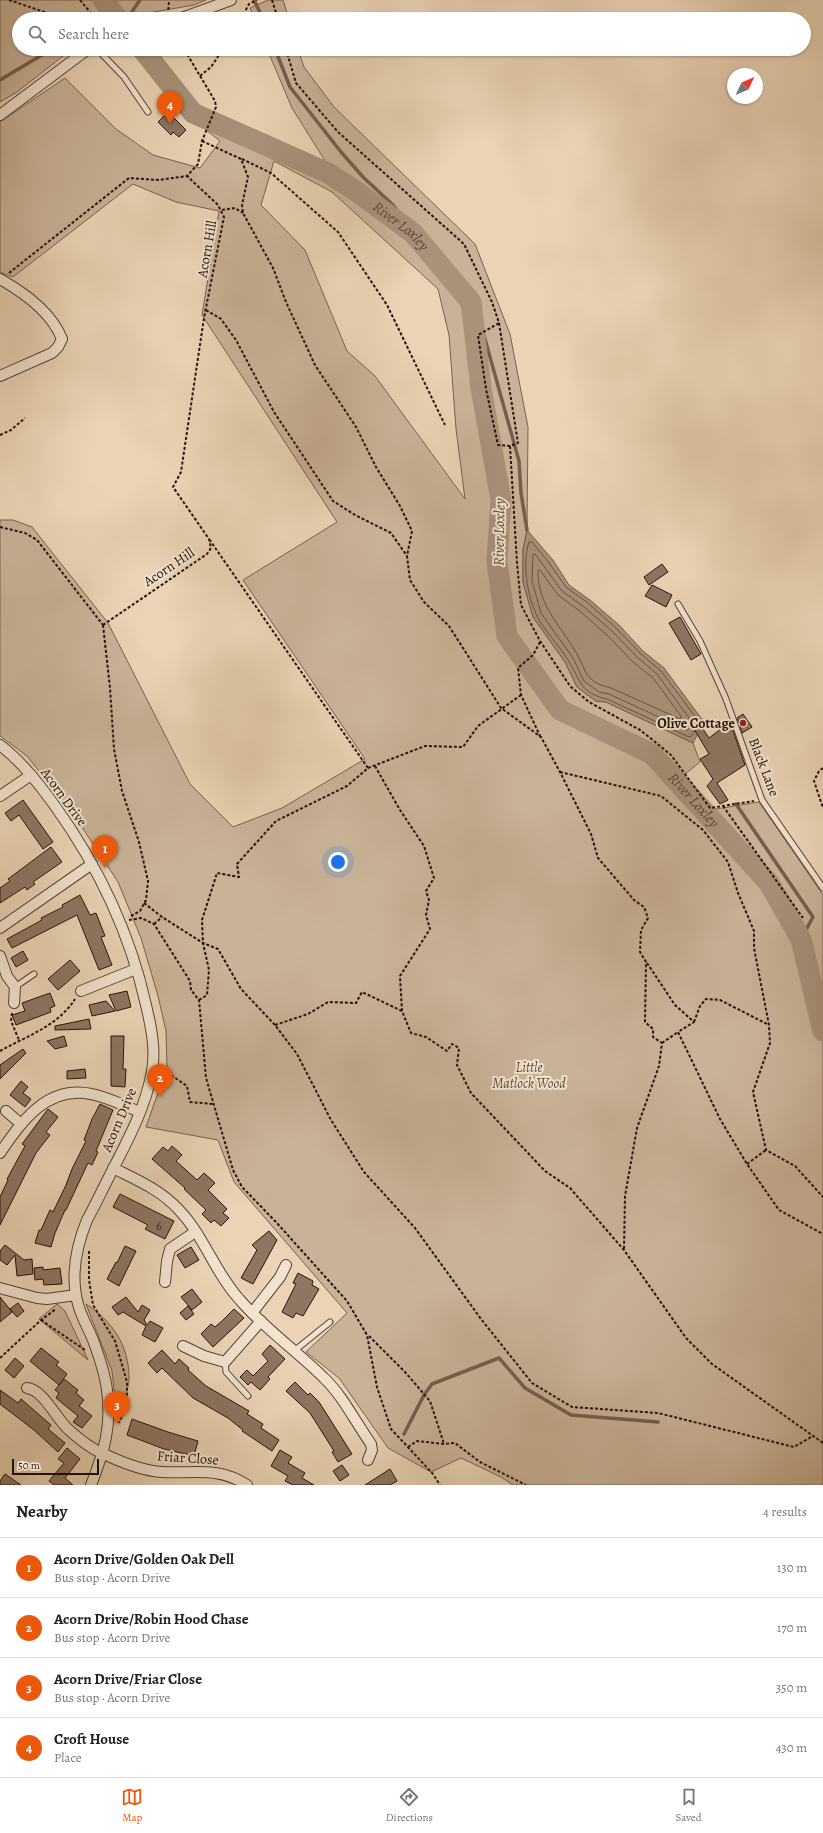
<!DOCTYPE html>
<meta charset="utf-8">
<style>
body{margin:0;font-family:Alegreya,serif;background:#f2f2f2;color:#202124}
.compass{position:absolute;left:727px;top:68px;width:36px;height:36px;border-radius:50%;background:#fff;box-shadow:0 1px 3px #0004;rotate:46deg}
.scale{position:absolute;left:12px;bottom:10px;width:87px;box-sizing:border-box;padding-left:4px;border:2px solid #281108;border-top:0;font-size:11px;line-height:14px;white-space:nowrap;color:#281108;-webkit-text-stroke:3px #f1e3cf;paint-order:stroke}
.you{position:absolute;left:338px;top:862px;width:14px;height:14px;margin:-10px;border:3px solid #fff;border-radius:50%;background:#1a73e8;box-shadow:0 0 0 6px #1a73e833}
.badge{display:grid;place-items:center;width:26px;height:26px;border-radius:50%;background:#ea580c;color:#fff;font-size:13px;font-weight:700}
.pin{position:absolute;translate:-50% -33px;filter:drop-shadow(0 1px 2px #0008)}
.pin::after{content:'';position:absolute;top:21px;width:14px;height:12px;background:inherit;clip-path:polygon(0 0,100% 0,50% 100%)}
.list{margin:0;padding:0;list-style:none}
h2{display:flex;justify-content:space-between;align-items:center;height:52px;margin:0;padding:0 16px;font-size:17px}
h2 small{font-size:13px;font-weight:400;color:#757577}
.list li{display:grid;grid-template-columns:26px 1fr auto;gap:12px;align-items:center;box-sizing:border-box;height:60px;padding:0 16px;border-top:1px solid #e0e0e0}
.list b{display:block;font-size:15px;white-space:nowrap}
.list p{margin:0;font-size:13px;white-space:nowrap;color:#757577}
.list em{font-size:13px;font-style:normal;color:#757577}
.icon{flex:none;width:22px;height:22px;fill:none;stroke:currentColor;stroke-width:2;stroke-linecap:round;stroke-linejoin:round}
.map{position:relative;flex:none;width:823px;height:1485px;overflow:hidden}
.search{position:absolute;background:#fff;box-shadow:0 1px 3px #0004;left:12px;right:12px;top:12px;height:44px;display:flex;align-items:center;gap:10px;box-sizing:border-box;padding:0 14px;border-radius:22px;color:#757577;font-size:15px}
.sheet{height:292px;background:#fff}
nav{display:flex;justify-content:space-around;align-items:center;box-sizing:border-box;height:56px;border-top:1px solid #e0e0e0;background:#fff;font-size:11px;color:#757577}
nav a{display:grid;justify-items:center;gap:2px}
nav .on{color:#ea580c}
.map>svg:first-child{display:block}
.green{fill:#c9b398;stroke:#786250;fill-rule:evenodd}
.water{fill:#a8927a;stroke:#755e4c}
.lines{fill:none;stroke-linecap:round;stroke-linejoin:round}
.shore{stroke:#685241;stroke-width:1}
.stream{stroke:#755e4c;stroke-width:3.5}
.river{stroke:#a8927a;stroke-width:21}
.building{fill:#8d7662;stroke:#281108}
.lane-casing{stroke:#584233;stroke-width:7}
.street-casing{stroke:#584233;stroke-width:12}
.path{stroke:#281108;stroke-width:2;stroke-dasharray:3 2;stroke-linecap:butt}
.lane{stroke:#f1e3cf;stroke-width:5}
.street{stroke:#f1e3cf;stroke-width:10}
.poi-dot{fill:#8f2418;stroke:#f1e3cf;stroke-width:1.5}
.labels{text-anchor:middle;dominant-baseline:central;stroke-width:4;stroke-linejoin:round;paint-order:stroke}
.number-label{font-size:12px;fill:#412a1e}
.street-label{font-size:14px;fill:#281108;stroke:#f1e3cf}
.poi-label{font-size:14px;font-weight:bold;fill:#281108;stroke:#f1e3cf;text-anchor:end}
.park-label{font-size:14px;font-style:italic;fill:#604a3a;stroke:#f1e3cf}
.water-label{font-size:15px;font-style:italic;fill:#5b4536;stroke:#f1e3cf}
</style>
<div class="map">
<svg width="823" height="1485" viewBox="0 0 823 1485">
<rect width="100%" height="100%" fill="#ead4b5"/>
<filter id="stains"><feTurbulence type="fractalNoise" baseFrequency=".005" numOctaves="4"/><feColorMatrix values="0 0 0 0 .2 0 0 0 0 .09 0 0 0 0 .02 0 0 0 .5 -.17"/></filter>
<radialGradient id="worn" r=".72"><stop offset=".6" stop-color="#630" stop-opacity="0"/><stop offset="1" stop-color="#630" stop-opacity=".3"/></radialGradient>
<!-- green -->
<g class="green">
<polygon points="0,0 206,0 194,5 125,17 121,19 19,19 19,49 72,49 17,92 0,102"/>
<polygon points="268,0 283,0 289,19 255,19 250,8"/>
<path d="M129,49H155L201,108L327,164L292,108L267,49H298L304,67L334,107L475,244L510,334L528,427L527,530L523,550V582L533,617L565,662L577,687L596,701L606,702L693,743L700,762L684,775L710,810L759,802L823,895V1485H513L501,1477L461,1458L431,1472L388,1448L339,1378L306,1352L347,1313L234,1182L218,1140L146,1127L167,1067L166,1031L158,996L141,938L118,882L74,815L27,756L0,736V520H13L32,527L108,623L190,784L233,827L282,808L365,759L243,580L337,522L202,315L219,211L176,202L133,184L13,277L0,272V122L65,78L116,129L153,155L200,168L220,141L200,125ZM274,161L332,192L438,289L449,335L456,429L465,499L375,376L347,351L305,250L261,205Z"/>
<polygon points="57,1304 65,1311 88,1360 39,1319"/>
<path d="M86,1304C112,1321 129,1345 129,1378C129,1391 121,1405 117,1416L112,1371Z"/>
</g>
<!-- water -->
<polygon class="water" points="527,530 553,560 569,585 590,600 619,625 643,651 664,668 704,722 693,743 606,702 596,701 577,687 565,662 533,617 523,582 523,550"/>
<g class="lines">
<!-- shore -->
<g class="shore">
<path d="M540,570L558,595L581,612L608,636L633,662L653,678L681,716L680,719L611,688C603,686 596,684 590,678C584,672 582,662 578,656C563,628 537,606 538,571Z"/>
<polyline points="691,726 687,730 609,694 599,692 584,681 573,658 541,613 532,581 533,554 535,554 562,591 584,607 612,631 637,657 657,674 692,722"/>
<path d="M694,731L692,736L689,737L607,699C580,693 581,681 568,660C559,645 544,631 536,614C527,593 522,564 529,542H532L549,563L566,587L588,603L616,628L641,654L661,671L697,719"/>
</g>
<!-- stream -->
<g class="stream">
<polyline points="254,0 263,19"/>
<polyline points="127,19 140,0"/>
<polyline points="275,49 290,87 341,152 363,177 393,205 413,233"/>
<polyline points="0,80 52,49"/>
<polyline points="474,325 483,332 519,461 521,493 527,530"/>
<polyline points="736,804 813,917 801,939"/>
<polyline points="822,1028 823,1029"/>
<polyline points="404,1434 424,1395 432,1384 499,1358 525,1388 571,1415 658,1422"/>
</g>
<!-- river -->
<g class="river">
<polyline points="103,0 118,19"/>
<path id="s1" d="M142,49L193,113L328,173L356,191L413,233L471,302L481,388L501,500L497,561L507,636L560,710L652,754L769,883L801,939L823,1031"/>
</g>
</g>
<!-- building -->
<g class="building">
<polygon points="168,112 186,130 179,137 173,132 171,135 158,122"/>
<polygon points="662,564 668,572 649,585 644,577"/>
<polygon points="652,585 672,595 666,607 645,596"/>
<polygon points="680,617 701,654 691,660 669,623"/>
<polygon points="743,714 752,727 742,733 737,718"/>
<polygon points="697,720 709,738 730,722 745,765 717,783 728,800 720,804 707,786 713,779 700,759 709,754 691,724"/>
<polygon points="23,800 53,842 43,849 19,815 11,821 5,813"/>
<polygon points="51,847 62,862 33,882 35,884 27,890 25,887 0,903 0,888 10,881 8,879"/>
<polygon points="80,895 90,915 96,913 105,936 101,937 112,965 99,970 77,915 12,948 7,939 42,920 41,918 63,907 62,905"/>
<polygon points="23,951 28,960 16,967 11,958"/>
<polygon points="70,960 80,971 58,990 48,979"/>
<polygon points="127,991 131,1007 116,1011 109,995"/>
<polygon points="50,993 55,1006 50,1008 51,1012 16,1025 12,1015 25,1011 22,1003"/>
<polygon points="106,1001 115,1011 92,1016 89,1005"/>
<polygon points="89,1019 91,1029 55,1030 55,1026"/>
<polygon points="64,1036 67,1046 55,1049 47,1041"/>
<polygon points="111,1036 124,1036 123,1069 126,1069 125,1087 111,1086"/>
<polygon points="23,1049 26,1053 0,1079 0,1065"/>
<polygon points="85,1069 86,1078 67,1079 67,1071"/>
<polygon points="21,1081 28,1087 23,1093 31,1099 25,1107 10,1095"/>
<polygon points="100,1104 113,1110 96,1151 98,1152 92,1165 88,1163 66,1210 65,1210 55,1233 51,1247 35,1243 39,1230 41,1230 50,1210 53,1212 66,1185 72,1169 86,1141 84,1140 92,1119"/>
<polygon points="48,1109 58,1117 46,1132 50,1135 36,1153 0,1225 0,1197 8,1180 7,1179 25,1146 22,1144"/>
<polygon points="172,1146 182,1155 176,1161 197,1180 204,1173 215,1183 208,1190 227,1209 223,1213 229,1218 221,1226 214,1220 211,1223 202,1214 206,1210 184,1189 185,1188 152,1159 163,1147 168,1151"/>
<polygon points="120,1194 174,1221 165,1239 145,1229 148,1225 113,1207"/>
<polygon points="269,1231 277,1240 253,1284 241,1278 257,1250 252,1245"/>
<polygon points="5,1245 24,1260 32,1259 33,1274 17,1276 15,1255 7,1265 0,1260 0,1251"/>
<polygon points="125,1246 136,1251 119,1286 107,1279 116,1262 117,1263"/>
<polygon points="191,1247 199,1260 185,1268 177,1255"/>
<polygon points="43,1267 43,1270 60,1268 62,1284 44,1285 43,1279 35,1280 34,1268"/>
<polygon points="298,1273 313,1281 312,1285 319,1289 303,1316 296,1313 293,1318 282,1312 296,1284 293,1283"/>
<polygon points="192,1289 202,1302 192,1310 181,1297"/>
<polygon points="0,1297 12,1312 0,1322"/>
<polygon points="126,1297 138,1312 142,1305 150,1310 144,1320 147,1325 150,1321 163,1328 155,1342 142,1335 146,1326 123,1312 118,1315 112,1307"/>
<polygon points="18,1303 24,1311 17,1317 10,1309"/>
<polygon points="188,1306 194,1314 186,1320 180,1313"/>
<polygon points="234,1309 244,1318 213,1347 201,1334 211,1324 215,1327 222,1321"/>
<polygon points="270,1345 285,1359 268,1377 270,1379 260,1390 251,1382 248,1385 240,1377 247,1370 253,1376 268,1361 262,1354"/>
<polygon points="41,1348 59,1362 56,1365 67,1374 59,1385 30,1361"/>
<polygon points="162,1350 175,1364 179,1359 189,1368 188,1370 206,1386 249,1411 247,1414 263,1424 261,1428 279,1440 272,1451 242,1431 243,1430 228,1418 193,1398 162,1368 157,1373 148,1363"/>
<polygon points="15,1358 24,1366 14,1378 5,1370"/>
<polygon points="64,1379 78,1390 76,1393 84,1400 79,1406 92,1416 82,1428 73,1422 78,1416 56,1398 59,1393 55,1390"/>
<polygon points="295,1382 308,1395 310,1393 319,1402 352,1454 338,1462 332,1452 334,1451 310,1413 286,1391"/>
<polygon points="0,1390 18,1403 21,1399 51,1425 48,1429 65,1443 58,1452 34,1430 0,1404"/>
<polygon points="132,1419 168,1432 198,1441 194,1456 164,1449 127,1435"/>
<polygon points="67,1448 80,1459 65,1478 73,1485 54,1485 49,1481 64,1463 58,1459"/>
<polygon points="280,1450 292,1457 288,1463 305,1473 302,1478 314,1485 293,1485 285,1481 288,1476 271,1466"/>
<polygon points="342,1465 349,1475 340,1481 333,1471"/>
<polygon points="390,1469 397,1481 390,1485 365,1485"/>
<polygon points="5,1474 21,1485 0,1485 0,1481"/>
</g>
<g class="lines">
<!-- lane casing -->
<g class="lane-casing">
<g id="lane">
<polyline points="97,49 124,77 148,112"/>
<polyline points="678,604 700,641 726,699 762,800 823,888"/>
<polyline points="15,987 34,974"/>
<polyline points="294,1351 330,1322"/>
<polyline points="225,1362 226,1372 248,1396"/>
</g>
</g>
<!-- street casing -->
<g class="street-casing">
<g id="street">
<polyline points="179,19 231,0"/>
<polyline points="0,115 88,49"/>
<path d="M0,279C23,292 52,313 62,339L58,347L52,353L0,376"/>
<path d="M0,745C22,762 39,784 55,806C98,866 130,933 146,1005C151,1026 156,1050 152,1071C146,1106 129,1138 113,1169C104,1186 96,1204 87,1220C76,1247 70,1275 78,1304C81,1316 88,1328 93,1340C99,1356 105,1374 107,1390C112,1426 104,1452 91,1485"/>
<polyline points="0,796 31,775"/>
<polyline points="0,928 92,864"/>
<polyline points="0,956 7,976 15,987 14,1003"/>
<polyline points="81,991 136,969"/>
<polyline points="6,1111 21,1124"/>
<path d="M0,1153C22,1121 47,1085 91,1094C108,1097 124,1106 140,1112"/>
<path d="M113,1168C137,1180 161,1190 179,1210C204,1236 215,1273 240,1300C265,1329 297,1351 324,1378C343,1396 356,1423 371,1444L372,1450L368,1460"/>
<polyline points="165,1282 167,1261 170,1249 195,1232"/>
<polyline points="0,1288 37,1298 47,1299 76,1295"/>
<polyline points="252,1313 280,1277 286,1265"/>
<polyline points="183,1346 204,1356 225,1362 261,1321"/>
<path d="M27,1388C44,1390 56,1419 69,1430C79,1439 91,1449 104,1454C121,1462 143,1471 162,1472C194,1474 218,1466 247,1485"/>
</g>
</g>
<!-- path -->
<g class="path">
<polyline points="9,0 65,19"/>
<polyline points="80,0 90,12 92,19"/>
<polyline points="272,0 278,19"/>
<polyline points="168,15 169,0"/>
<polyline points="241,19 249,4 257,0"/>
<polyline points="286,49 296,83 338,132 464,244 492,302 499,323 518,443 510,446 498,445 486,389 478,335 499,323"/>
<polyline points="200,76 211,67 223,49"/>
<polyline points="202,141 241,159 248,177 242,205 243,213 273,268 286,302 315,365 356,427 376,467 400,506 412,531 407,556 410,580 424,602 449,626 501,708 541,737 560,772 591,834 598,858 634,900 644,907 648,918 641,930 640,952 646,962 645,1022 653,1029 653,1037 662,1043 659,1066 637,1128 625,1196 624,1250"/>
<polyline points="242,159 271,173 338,232 387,305 445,425"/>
<polyline points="222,210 235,208 243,213"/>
<polyline points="9,273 129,178 159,180 187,176 198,164 202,141 216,107 215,101 184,49"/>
<polyline points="206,310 221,319 236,340 274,412 333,501 355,515 391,533 407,556"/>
<polyline points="0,435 11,430 25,418"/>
<polyline points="510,446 517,563 521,605 540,641 570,686 589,702 640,730 654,741 671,755 710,808 754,801"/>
<polyline points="0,527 25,533 37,540 103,625"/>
<polyline points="103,625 207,554 211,548 209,539 173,487 181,472 204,318 224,217 218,205 187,176"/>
<polyline points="103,625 110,688 114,749 122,791 139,842 148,881 146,900 140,911 129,917"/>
<polyline points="540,642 533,655 518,668 521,695 540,736"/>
<polyline points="375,766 400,810 424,846 434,878 426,891 429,900 426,915 430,929 400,976 402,1011"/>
<polyline points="368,768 425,746 463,747 478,726 521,695"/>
<polyline points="823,768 819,771 814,781 823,808"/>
<polyline points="560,772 661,796 703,830 728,862 738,893 754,931 754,948 769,1025 770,1043 753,1092 766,1150 795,1166 823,1197"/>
<polyline points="723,806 803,918"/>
<polyline points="144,903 162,917 203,943 218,949 241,989 275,1025 297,1054 331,1120 364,1172 415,1228 481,1319 532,1383 572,1407 658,1413 794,1447 813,1436"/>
<polyline points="129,920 141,918 154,924 190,981 191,990 199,1000 206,1078 233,1170 242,1187 276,1222 347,1301 367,1335 377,1387 391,1429 433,1474 440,1485"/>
<polyline points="154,924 162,917"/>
<polyline points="647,963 675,1005 694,1022 678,1032 720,1119 747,1164 779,1210 823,1234"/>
<polyline points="199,1000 207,995 209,970 203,943 202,920 217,873 239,877 237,864 276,821 347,786 368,768 209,539"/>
<polyline points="12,1013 11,1021 19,1040"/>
<polyline points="694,1022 700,1006 706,999 720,1000 769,1025"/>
<polyline points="275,1025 308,1014 328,1002 356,1003 362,992 402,1011 411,1033 426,1037 447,1051 452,1044 459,1048 457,1065 471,1093 545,1171 570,1188 624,1250 686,1338 712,1364 823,1443"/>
<polyline points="662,1043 678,1032"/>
<path d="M0,1051C27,1036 58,1026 75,999"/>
<polyline points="162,1072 168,1073 187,1086 190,1102 213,1104"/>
<polyline points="747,1164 766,1150"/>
<polyline points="89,1251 89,1280 93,1305 115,1341 127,1382 127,1402 119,1423"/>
<polyline points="41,1320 85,1350"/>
<polyline points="369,1336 405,1372 430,1401 444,1444"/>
<polyline points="0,1358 41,1320 56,1309"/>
<polyline points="408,1447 417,1441 444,1444 455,1443 480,1462 526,1485"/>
</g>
<!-- lane -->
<use href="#lane" class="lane"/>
<!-- street -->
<use href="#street" class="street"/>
</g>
<!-- markers -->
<circle class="poi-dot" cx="743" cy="723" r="4"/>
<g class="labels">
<!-- number labels -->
<g class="number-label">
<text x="159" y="1226">6</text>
</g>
<!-- street labels -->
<g class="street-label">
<text transform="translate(207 249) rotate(-80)">Acorn Hill</text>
<text transform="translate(169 567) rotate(-34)">Acorn Hill</text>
<text transform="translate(764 767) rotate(69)">Black Lane</text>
<text transform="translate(64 797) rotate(54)">Acorn Drive</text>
<text transform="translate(119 1120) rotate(-67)">Acorn Drive</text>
<text transform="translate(188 1458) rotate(4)">Friar Close</text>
</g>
<!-- poi labels -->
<g class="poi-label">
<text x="735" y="723">Olive Cottage</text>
</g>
<!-- park labels -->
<g class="park-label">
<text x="529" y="1067">Little<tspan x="529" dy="16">Matlock Wood</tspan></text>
</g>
<!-- water labels -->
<g class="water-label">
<text stroke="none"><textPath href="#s1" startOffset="320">River Loxley</textPath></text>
<text transform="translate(499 532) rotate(-89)">River Loxley</text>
<text stroke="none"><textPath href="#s1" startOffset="1016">River Loxley</textPath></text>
</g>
</g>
<rect width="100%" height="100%" filter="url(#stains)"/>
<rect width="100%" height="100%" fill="url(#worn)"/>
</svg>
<svg class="compass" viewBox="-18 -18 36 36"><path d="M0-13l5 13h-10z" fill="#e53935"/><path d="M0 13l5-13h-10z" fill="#757577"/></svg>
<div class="scale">50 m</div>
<div class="you"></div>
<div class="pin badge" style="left:105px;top:868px">1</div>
<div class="pin badge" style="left:160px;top:1097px">2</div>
<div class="pin badge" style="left:117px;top:1424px">3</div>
<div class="pin badge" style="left:170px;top:124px">4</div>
<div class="search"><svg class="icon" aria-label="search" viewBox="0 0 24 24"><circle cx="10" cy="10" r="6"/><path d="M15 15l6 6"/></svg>Search here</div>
</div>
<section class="sheet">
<h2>Nearby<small>4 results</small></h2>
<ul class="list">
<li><span class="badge">1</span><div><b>Acorn Drive/Golden Oak Dell</b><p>Bus stop · Acorn Drive</p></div><em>130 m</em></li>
<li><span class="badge">2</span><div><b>Acorn Drive/Robin Hood Chase</b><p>Bus stop · Acorn Drive</p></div><em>170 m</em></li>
<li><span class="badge">3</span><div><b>Acorn Drive/Friar Close</b><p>Bus stop · Acorn Drive</p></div><em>350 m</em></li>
<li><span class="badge">4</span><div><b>Croft House</b><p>Place</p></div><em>430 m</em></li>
</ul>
</section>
<nav>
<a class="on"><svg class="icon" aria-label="map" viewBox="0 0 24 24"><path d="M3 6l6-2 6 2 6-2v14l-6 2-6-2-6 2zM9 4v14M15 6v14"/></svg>Map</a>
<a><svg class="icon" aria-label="directions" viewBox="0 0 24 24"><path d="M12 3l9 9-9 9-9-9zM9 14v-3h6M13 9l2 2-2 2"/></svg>Directions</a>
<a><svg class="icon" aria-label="saved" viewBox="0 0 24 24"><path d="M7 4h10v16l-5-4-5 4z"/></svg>Saved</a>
</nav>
